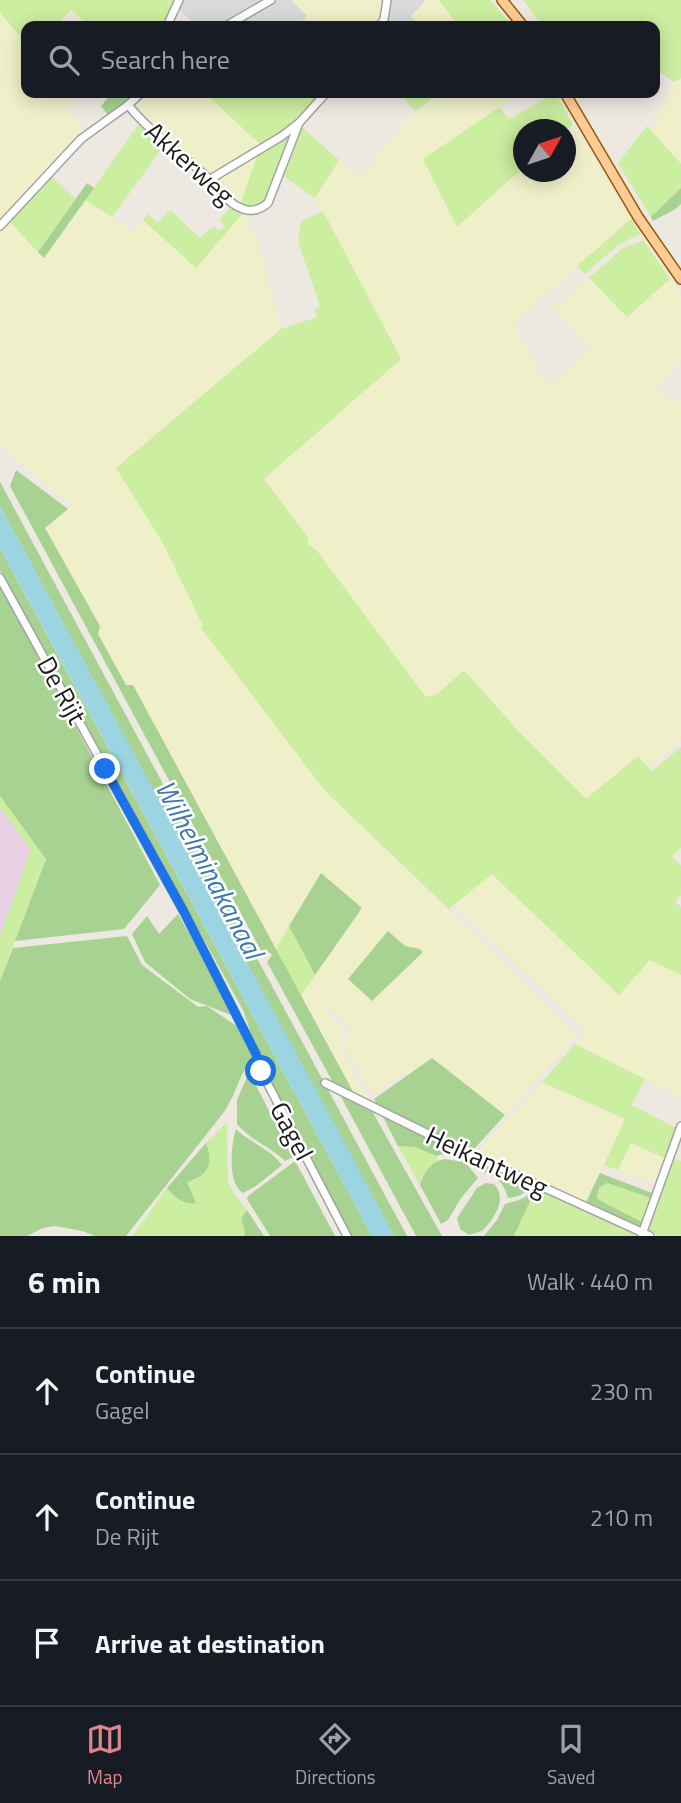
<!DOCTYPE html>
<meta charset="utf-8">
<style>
body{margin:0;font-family:"Titillium Web",sans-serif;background:#242831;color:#f1f3f6}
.compass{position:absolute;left:513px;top:119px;width:63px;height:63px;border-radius:50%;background:#171b24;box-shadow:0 4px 18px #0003;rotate:50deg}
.stop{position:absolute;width:21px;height:21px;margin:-16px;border:5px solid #1a73e8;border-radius:50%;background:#fff}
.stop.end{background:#1a73e8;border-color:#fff;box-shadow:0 2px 7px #0008}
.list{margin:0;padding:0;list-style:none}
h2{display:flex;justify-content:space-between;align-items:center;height:91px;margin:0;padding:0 28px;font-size:30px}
h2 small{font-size:23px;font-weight:400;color:#9ea1a6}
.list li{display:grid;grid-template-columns:46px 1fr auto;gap:21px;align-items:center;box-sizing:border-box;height:126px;padding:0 28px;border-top:2px solid #363941}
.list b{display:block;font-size:26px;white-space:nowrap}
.list p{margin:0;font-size:23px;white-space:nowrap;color:#9ea1a6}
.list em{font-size:23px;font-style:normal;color:#9ea1a6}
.icon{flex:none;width:38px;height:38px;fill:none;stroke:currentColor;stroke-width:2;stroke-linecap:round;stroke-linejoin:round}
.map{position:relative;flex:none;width:681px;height:1236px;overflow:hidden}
.search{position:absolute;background:#171b24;box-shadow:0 4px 18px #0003;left:21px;right:21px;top:21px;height:77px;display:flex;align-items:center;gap:18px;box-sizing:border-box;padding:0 24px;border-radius:14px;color:#9ea1a6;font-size:26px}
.sheet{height:469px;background:#171b24}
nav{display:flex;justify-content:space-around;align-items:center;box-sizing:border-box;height:98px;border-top:2px solid #363941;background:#171b24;font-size:19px;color:#9ea1a6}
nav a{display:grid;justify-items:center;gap:4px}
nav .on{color:#df868c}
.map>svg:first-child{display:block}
.residential{fill:#dad9d9}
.industrial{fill:#e8d1e5}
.farmland{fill:#eff0c9;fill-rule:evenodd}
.grass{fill:#cbeea0}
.forest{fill:#a7d291}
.water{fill:#9cd5e1}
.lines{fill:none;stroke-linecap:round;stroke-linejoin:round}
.minor-casing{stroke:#a3a3a3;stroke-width:10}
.major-casing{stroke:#945b00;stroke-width:12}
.minor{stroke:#fff;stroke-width:7}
.major{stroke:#ffcc95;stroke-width:9}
.route{stroke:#1a73e8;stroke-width:9}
.labels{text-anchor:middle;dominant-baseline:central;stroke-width:5;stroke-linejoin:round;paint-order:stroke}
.street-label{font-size:26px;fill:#1c1c1c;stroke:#fff}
.water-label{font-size:28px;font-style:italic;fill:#3f7aab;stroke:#fff}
</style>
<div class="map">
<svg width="681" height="1236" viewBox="0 0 681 1236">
<rect width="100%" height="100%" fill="#eee9e0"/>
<!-- residential -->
<polygon class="residential" points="171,0 487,0 454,26 195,26"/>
<!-- industrial -->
<polygon class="industrial" points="0,808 31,850 0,936"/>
<!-- farmland -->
<g class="farmland">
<polygon points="291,0 384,0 382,16 377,26 299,26 307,16"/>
<polygon points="426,0 439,0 459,26 418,26 411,16"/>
<polygon points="0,12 26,44 26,93 65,93 72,99 67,106 83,131 0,220"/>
<polygon points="681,78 681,164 651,130 674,82"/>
<polygon points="145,93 205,93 262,146 213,173 206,173 137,113 135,107 137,102"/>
<polygon points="441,93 507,93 511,99 423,159 456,226 523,168 524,172 566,172 566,131 573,124 631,219 513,324 548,387 591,348 555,308 556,301 560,304 589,278 627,317 670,279 681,294 681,362 654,387 671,400 681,401 681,740 648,767 638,757 586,799 520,733 464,670 436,695 427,698 424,696 318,552 308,544 264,478 401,359 315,198 339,160 360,178 408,117"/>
<polygon points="257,156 240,206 229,198 217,180"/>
<path d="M85,200L133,231L143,220L196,268L244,212L256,235L281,329L116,468L163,543L204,626L202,628L318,782L345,811L575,1032V1037L505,1115L432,1058L407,1075L404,1072L372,1095L344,1044L349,1027L326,1007L323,1011L344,1029L341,1047L370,1103L356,1097L301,995L362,908L319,874L276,950L133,686L126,685L98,633L100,626L45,528L72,505L42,483L0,442V314L3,309L0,306V232L10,222L44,258ZM387,932L405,946L423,952L372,1001Z"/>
<polygon points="492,874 619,995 650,960 681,975 681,1097 575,1044 584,1033 582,1027 454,905"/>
<polygon points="542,1082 625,1119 586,1202 479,1151"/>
<polygon points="631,1143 665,1158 656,1183 618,1170"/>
</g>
<!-- grass -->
<g class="grass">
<polygon points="0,0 175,0 162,26 89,26 71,10 56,26 26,26 26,44 0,12"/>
<polygon points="439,0 490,0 512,26 459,26"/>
<polygon points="523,0 681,0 681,78 674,82 655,69 655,26 542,26"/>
<polygon points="205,93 323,93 303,114 262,146"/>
<polygon points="400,93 441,93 415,111"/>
<polygon points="555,93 573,124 566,131 524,130 523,168 457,227 423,159 500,107 509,119"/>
<polygon points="141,121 166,143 112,217 85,200"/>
<polygon points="647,126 681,164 681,188 651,217 618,163"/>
<polygon points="302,127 339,160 315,198 284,176 294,151 291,148"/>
<path d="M294,131L266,200C260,208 250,208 240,206L257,156Z"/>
<polygon points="52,177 75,199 38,252 10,222"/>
<polygon points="232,206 244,212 196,268 143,220 148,214 158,223 170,210 200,238 214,226 219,231 225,226 219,219"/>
<polygon points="323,211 401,359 264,479 308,538 308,544 318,552 426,697 436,695 464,670 520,733 586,799 638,756 652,771 681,747 681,848 672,856 681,866 681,895 675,902 681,907 681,975 650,960 619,995 492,874 449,909 326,792 201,628 203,626 163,543 116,468 281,329 317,317 315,309 320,306 298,242 301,221"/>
<polygon points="631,219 640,234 618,245 585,274 577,266"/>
<polygon points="643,240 670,279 627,317 589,278 623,248"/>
<polygon points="0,796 46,858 0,981 0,936 31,850 0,808"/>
<polygon points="289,926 315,975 301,995 276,950"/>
<polygon points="575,1044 645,1079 632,1105 676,1128 665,1158 631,1143 618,1170 604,1165 625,1119 542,1082"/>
<path d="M227,1122L228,1181L234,1193L247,1210L241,1218L246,1232L244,1236H132L167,1188C174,1198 183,1204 196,1203L186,1182L198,1179L208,1148L206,1143Z"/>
<polygon points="398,1146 415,1147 436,1156 438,1161 422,1176 420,1185"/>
<polygon points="672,1157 681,1161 681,1236 659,1236 647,1229"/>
<polygon points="607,1183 651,1198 642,1222 599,1200 597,1196 599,1188"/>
<polygon points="536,1188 636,1235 635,1236 514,1236"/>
</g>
<!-- forest -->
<g class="forest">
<polygon points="112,93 131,93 129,99 109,116 101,106"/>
<polygon points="87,183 94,188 44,258 38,252"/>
<path d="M681,188V204C672,213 664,214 653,221L651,217Z"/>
<polygon points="16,470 68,509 45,528 100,626 98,634 126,685 133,685 356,1097 336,1088 267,962 272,955 270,952 265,958 10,486"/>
<polygon points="0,482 407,1236 394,1236 0,506"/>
<polygon points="0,548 372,1236 351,1236 263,1072 244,1012 0,571"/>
<polygon points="0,584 160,885 124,929 15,941 46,859 0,796"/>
<polygon points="321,873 362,908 315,975 289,926"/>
<polygon points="178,914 236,1017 190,999 145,962 132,934 147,916 159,934"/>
<polygon points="388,931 405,946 420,949 423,952 372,1001 348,979"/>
<path d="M127,936L142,965L198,1007L207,1006L244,1031L254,1053C251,1064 244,1069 240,1079C235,1091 231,1101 224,1112L126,1236H95L82,1231L55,1226L43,1228L27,1236H0V981L13,948Z"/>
<polygon points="432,1058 505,1115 474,1149 378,1107 374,1099"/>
<path d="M249,1072L293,1157L285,1161C271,1147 250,1140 237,1124V1100Z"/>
<polygon points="340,1095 372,1111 442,1236 416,1236"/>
<polygon points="382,1115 470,1156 466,1157 448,1153 436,1156 415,1147 398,1146"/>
<path d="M236,1129C250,1143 271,1149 282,1165L256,1186L243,1193C227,1183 231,1145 236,1129Z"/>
<path d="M206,1143C214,1164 208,1176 187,1182L196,1203C183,1205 174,1197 167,1188Z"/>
<path d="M444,1159L465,1162L478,1178L461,1198L448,1220L441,1224L420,1185C423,1173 431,1162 444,1159Z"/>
<path d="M476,1159L529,1185C525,1195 518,1197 508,1198C503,1181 497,1177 481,1171Z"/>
<polygon points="295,1161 335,1236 270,1236 247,1199 248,1196"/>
<polygon points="600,1173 652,1193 651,1198 607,1183 599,1188 597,1196 599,1200 642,1222 640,1227 586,1202"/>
<path d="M486,1183L494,1184C508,1199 494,1219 482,1231L469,1235L460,1229L457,1218L477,1188Z"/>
<path d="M533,1187L536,1188L514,1236H484L497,1220L505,1204C518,1200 527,1200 533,1187Z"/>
<polygon points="247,1210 264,1236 244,1236 245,1232 241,1218"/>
</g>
<!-- water -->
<polygon class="water" points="0,506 346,1145 394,1236 372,1236 29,601 0,548"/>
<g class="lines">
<!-- minor casing -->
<g class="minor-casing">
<g id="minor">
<polyline points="167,26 179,0"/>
<polyline points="226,26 271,0"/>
<polyline points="380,26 384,19 387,0"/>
<path d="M128,105C150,132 180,153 206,176C218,187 226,203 243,209C252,212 260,210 268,203L299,123"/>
<polyline points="209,180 282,136 299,123 326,93"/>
<polyline points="0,226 81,139 128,105 141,93"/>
<polyline points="0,578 184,912 256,1054 261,1071 347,1236"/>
<polyline points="325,1083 442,1141 650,1236"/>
<polyline points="642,1234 681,1126"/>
</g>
</g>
<!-- major casing -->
<g class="major-casing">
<g id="major">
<polyline points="502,0 523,26"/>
<polyline points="565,93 638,217 681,279"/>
</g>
</g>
<!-- minor -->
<use href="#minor" class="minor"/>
<!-- major -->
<use href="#major" class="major"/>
</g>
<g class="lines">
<!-- route -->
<polyline class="route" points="105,769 184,912 256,1054 261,1071"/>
</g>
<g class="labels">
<!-- street labels -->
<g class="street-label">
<text transform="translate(190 163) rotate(42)">Akkerweg</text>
<text transform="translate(62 690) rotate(61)">De Rijt</text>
<text transform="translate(292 1131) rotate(62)">Gagel</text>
<text transform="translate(487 1161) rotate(25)">Heikantweg</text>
</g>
<!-- water labels -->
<g class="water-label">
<text transform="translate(210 869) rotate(62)">Wilhelminakanaal</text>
</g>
</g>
</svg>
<svg class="compass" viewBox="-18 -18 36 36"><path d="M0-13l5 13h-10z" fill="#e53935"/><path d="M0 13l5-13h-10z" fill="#9ea1a6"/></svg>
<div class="stop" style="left:261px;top:1071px"></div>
<div class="stop end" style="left:105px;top:769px"></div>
<div class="search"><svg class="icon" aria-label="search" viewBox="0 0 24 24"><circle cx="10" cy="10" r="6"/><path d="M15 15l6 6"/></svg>Search here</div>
</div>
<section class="sheet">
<h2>6 min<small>Walk · 440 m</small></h2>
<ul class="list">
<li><svg class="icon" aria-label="ahead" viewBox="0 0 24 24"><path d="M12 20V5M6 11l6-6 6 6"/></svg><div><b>Continue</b><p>Gagel</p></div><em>230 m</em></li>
<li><svg class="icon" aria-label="ahead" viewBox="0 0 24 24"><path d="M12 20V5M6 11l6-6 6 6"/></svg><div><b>Continue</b><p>De Rijt</p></div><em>210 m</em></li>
<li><svg class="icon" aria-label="arrive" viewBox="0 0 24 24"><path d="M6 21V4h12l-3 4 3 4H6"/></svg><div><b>Arrive at destination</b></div></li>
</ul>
</section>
<nav>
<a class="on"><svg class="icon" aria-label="map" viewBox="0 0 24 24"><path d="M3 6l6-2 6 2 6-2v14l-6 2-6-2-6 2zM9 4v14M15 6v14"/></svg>Map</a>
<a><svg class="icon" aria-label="directions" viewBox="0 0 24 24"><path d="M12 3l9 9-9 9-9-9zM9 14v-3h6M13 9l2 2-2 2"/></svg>Directions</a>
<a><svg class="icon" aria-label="saved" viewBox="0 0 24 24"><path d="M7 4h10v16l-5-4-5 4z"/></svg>Saved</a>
</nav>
